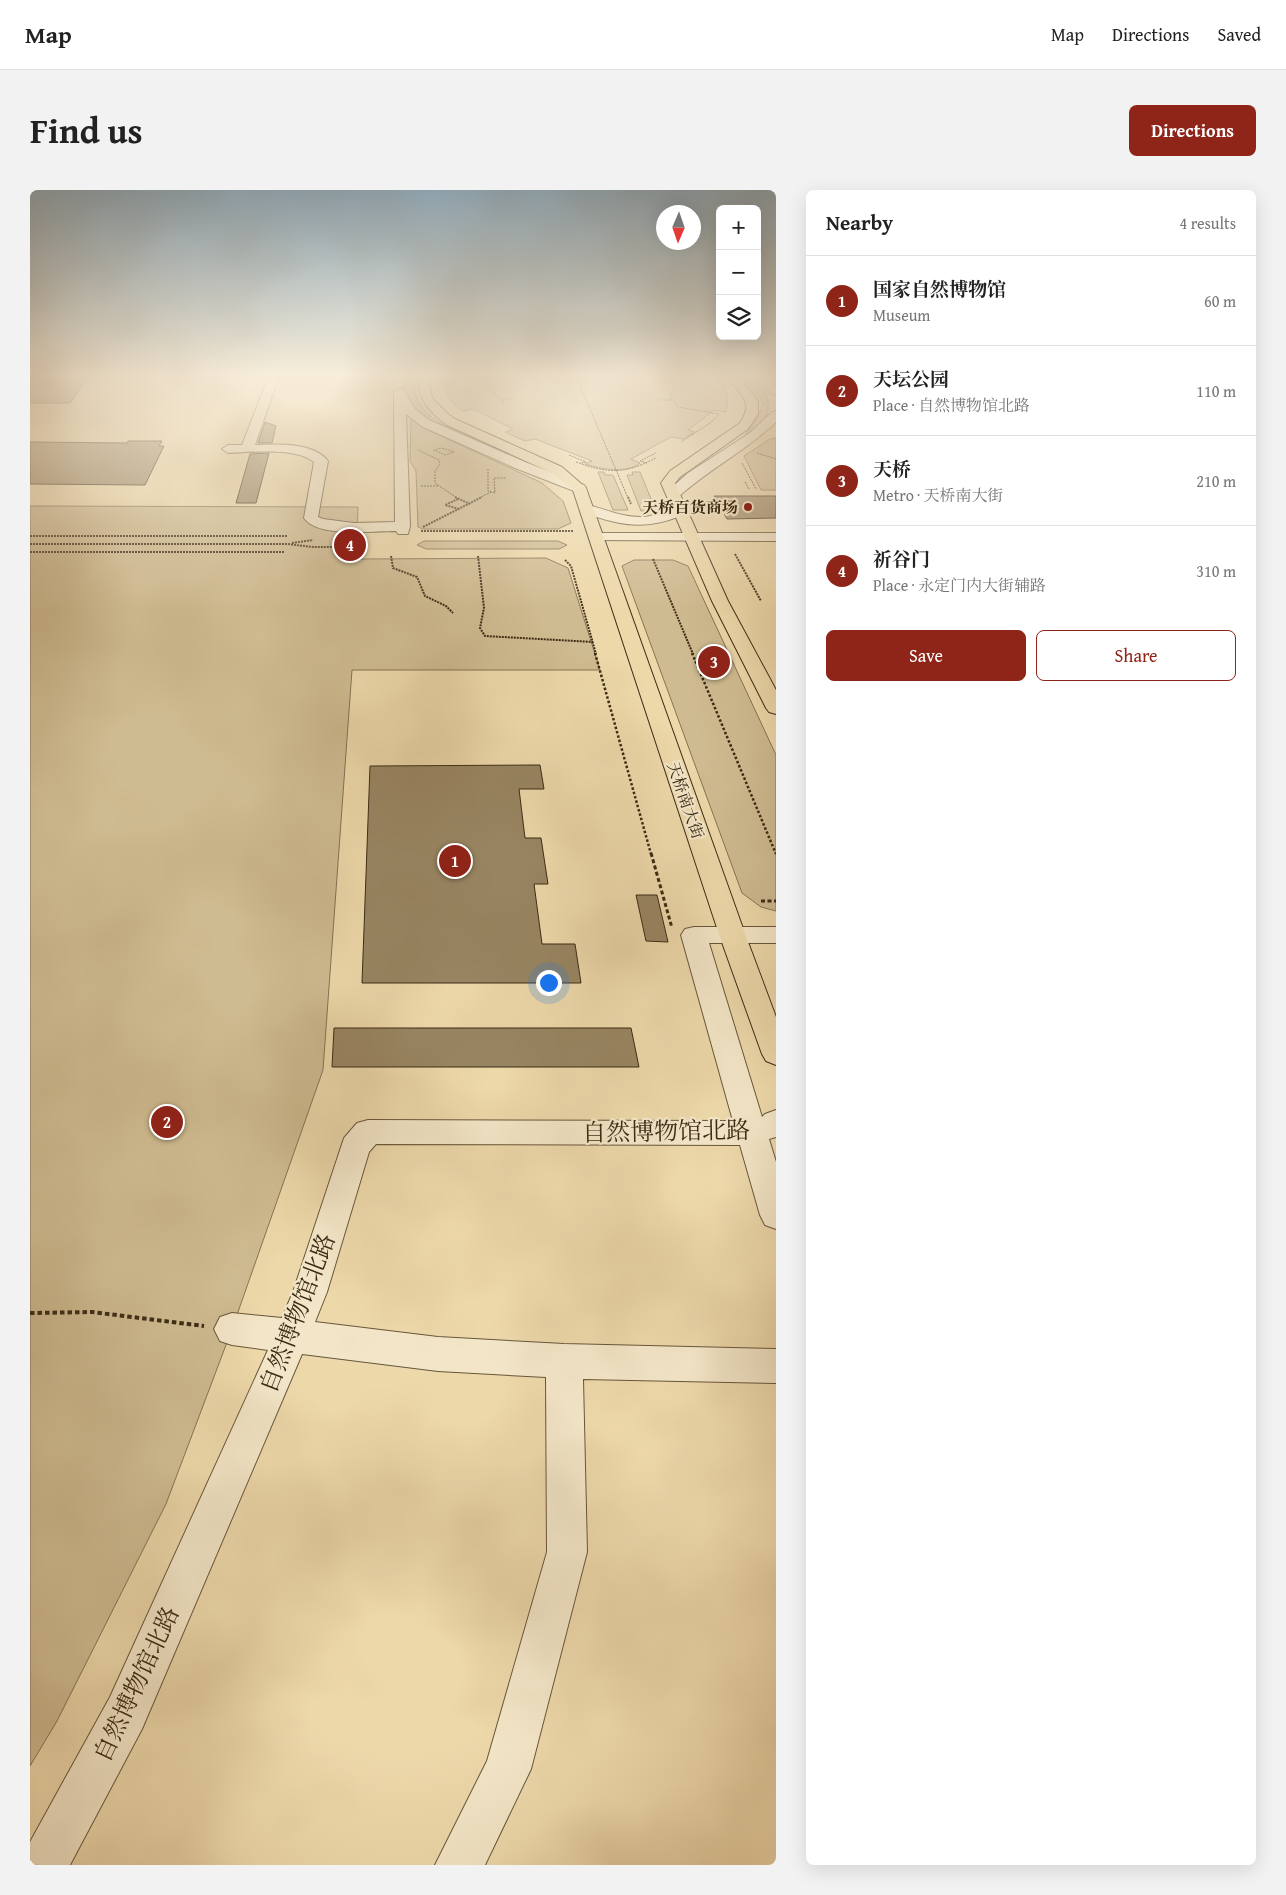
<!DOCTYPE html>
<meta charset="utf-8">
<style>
body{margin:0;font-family:"Gentium Book Plus","Noto Serif SC",serif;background:#f2f2f2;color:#222}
.controls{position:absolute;right:15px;top:15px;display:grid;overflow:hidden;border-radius:8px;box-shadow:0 5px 20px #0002}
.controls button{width:45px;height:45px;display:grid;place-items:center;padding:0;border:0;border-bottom:1px solid #e0e0e0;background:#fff;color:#222;font:25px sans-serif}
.compass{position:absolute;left:626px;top:15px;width:45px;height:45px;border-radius:50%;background:#fff;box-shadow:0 5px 20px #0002;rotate:182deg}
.you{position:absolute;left:518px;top:792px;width:18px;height:18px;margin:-12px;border:4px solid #fff;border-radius:50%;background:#1a73e8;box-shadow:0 0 0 8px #1a73e833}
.badge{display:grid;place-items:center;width:32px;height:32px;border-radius:50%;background:#8f2418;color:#fff;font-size:16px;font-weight:700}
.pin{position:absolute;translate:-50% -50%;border:2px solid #fff;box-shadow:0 1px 5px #0006}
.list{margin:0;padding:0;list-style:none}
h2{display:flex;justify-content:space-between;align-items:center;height:65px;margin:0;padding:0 20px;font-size:21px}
h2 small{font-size:16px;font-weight:400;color:#767676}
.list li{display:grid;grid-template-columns:32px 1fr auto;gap:15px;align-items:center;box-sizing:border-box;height:90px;padding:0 20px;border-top:1px solid #e0e0e0}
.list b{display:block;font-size:19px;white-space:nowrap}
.list p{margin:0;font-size:16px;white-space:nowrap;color:#767676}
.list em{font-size:16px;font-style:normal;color:#767676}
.actions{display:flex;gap:10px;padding:15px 20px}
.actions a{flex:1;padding:11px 0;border:1px solid #8f2418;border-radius:8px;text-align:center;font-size:18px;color:#8f2418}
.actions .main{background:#8f2418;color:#fff}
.icon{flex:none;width:28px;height:28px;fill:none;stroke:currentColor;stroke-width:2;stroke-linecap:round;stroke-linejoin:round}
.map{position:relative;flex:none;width:746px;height:1675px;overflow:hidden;border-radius:8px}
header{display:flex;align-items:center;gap:30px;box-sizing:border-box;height:70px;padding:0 25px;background:#fff;border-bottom:1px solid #e0e0e0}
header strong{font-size:24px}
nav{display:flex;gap:28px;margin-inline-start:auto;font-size:18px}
.intro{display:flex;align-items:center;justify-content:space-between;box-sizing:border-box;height:120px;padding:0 30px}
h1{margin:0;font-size:35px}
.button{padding:12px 22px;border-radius:8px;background:#8f2418;color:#fff;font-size:18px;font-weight:700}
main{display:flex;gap:30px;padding:0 30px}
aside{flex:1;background:#fff;border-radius:8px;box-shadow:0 5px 20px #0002}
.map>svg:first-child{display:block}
.green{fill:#cfbb91;stroke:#857353}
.building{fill:#988562;stroke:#3b2b15}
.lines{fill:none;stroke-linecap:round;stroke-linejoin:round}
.minor-casing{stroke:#68563a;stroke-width:2}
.major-casing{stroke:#3b2b15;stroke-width:2}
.path-far4{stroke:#3b2b15;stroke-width:1;stroke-dasharray:2 1;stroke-linecap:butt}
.path-far3{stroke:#3b2b15;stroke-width:2;stroke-dasharray:2 1;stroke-linecap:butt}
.path-far2{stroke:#3b2b15;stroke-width:2.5;stroke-dasharray:2.5 2;stroke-linecap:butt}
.path-far1{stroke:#3b2b15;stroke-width:3;stroke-dasharray:4 2.5;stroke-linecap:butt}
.path{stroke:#3b2b15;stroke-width:4;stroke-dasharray:4.5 3;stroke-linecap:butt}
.minor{fill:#f3e6c8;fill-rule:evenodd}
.major{fill:#edd8aa;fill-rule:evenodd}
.poi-dot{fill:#8f2418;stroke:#f3e6c8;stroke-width:2}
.labels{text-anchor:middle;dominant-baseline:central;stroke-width:4.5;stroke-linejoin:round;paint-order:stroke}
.far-poi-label{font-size:16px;font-weight:bold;fill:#3b2b15;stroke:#f3e6c8;text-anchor:end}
.far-street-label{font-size:16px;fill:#3b2b15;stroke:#f3e6c8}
.near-street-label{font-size:24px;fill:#3b2b15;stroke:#f3e6c8}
</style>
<header>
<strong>Map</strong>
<nav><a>Map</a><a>Directions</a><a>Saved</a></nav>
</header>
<div class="intro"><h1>Find us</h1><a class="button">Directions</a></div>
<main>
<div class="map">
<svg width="746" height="1675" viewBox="0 0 746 1675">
<rect width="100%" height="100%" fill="#edd8aa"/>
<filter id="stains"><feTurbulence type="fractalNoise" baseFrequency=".004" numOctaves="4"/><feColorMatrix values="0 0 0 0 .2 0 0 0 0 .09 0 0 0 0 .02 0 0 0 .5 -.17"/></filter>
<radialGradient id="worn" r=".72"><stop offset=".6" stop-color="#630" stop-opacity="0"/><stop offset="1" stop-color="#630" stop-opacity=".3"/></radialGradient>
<!-- green -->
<g class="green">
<path d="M375,186H385C385,191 384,197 385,202C389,228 425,241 445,250C423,241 381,228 374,202C373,197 375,191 375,186Z"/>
<path d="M413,186H688C697,198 699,207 696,222L684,220L658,240L665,242L653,249L641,247L601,269L610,273C596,284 571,279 555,274L562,271L505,249L495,251L475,242L483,239L443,219L432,221C419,210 414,203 413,186Z"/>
<path d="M714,186H727C746,220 741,228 711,250C721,238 729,229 733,213Z"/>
<polygon points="381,229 394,238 512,293 533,311 541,333 528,339 393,339 388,337 386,281 380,271"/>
<polygon points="746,248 746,300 731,300 714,266 740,249"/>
<polygon points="568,282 574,282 575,285 583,285 598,320 583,320"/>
<polygon points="602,282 610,282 626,321 611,321 597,285 603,285"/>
<polygon points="0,316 328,317 326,364 331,369 516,368 538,378 570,480 322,480 293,880 202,1139 136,1314 27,1531 0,1576"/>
<polygon points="394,351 528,351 537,355 529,359 396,359 387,355"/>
<polygon points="604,370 643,370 658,376 746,565 746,721 731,717 712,703 592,376"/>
</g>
<!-- building -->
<g class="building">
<polygon points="0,186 59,186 40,213 0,213"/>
<polygon points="235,232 246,236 242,253 228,253"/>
<polygon points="98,251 132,251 129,256 134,256 115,295 0,294 0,252 97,253"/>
<polygon points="239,263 226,313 206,313 220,264"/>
<polygon points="684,306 746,306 746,328 697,329"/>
<polygon points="510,575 514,599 489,599 495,648 511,648 518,694 504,694 512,754 545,754 551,793 332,793 340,576"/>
<polygon points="606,705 627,705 638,752 616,751"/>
<polygon points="304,838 601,838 609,877 302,877"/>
</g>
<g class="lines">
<!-- minor casing -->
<g class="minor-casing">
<g id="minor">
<path d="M239,186H249L225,255C247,254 283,252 298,271L288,327L293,329L324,333L365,332L364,202L370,199L374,200L385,219L399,230L495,272L554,295L556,298L549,302L544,301L485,278L391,236L376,224L380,336L378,344H368L366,341C343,341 288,348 274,328L284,272C266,257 221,262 198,263L192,259L198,255H212Z"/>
<polygon points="728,186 739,186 746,195 746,205 742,204"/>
<path d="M746,221V232C716,261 679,279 648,307H638L636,304L638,301L658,283L720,243L742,222Z"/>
<path d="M557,315C576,319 593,328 614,327C627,326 642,315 655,318L657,321L655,324C616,341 591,336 552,322L550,319L552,316Z"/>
<polygon points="567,343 746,343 746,351 562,350 560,347 562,344"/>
<polygon points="664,737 746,737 746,753 679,753 732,927 735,924 746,920 746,947 739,949 746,972 746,1039 735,1035 730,1025 710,955 346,954 339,962 297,1102 285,1132 408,1147 534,1154 746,1159 746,1193 553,1189 557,1362 501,1579 455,1675 405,1675 457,1571 517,1362 516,1187 408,1181 272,1164 112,1539 40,1675 0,1675 0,1652 80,1507 238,1160 202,1155 190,1151 184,1139 190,1127 202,1123 252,1128 263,1102 314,948 327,933 338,930 703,931 651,745 655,739"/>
</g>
</g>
<!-- major casing -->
<g class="major-casing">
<g id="major">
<path d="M388,186H398L402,208L418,224L425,229L532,277L556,298L715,744L746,827V875L736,871L732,864L689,744L543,300L522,283L417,235C398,221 388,209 388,186Z"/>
<path d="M697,186H708L728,211V224L718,239L650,287L645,293L698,411L746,500V524L739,522L736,518L682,411L631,293L640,281L710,233C725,211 709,204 697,186Z"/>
</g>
</g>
<!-- path-far4 -->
<g class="path-far4">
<path d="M459,186L454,190C457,202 469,204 474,214"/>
<polyline points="503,186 509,201"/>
<polyline points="546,186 598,308"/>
<polyline points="588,186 596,201"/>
<polyline points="634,186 645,195 640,206 648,217 689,224"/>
<polyline points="473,209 483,209"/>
<polyline points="628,210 643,210"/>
<polyline points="651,252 683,231 689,224"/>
<polygon points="412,258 424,262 415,265 404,260"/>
<polyline points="388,260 409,270 410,274 405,281 405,293 427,308"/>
<polyline points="727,263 746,269"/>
<polyline points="539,265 556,272 551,273"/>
<path d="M546,272C579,284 595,284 626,268"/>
<polyline points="617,273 610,271 626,263"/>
<polyline points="712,273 726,299"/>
<polyline points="458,279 458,301 465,303 464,288 476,288"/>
<polyline points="715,292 719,299"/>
<polyline points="391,296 408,296"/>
<polyline points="449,308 461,302"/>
</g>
<!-- path-far3 -->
<g class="path-far3">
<polyline points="425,307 440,314"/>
<polyline points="598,307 601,314"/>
<polyline points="428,309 415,315 429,319"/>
<polyline points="393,337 452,307"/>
<polyline points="391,341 543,341"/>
<polyline points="0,346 258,346"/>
<polyline points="262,353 283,350"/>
<polyline points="0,354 257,354 283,357 322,357"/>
<polyline points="0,362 255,362"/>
<polyline points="705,364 731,411"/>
<polyline points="361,366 363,378 387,387 395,406 416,416 423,423"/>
<polyline points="448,366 454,418 450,438 455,446 563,452"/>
<polyline points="623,369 663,464"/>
<polyline points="535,370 541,376 566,464"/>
</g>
<!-- path-far2 -->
<g class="path-far2">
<polyline points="565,463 621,664"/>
<polyline points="662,463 746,664"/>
</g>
<!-- path-far1 -->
<g class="path-far1">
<polyline points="621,663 642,738"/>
<polyline points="731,711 746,711"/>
</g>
<!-- path -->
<polyline class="path" points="0,1123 62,1122 174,1136"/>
<!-- minor -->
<use href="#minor" class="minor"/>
<!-- major -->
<use href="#major" class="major"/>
</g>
<!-- sky -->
<linearGradient id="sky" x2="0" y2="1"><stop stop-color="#91abbb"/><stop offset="0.44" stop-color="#f7edd9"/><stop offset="1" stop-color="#f7edd9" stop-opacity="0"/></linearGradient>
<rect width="746" height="420" fill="url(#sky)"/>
<!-- markers -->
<circle class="poi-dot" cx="718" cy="317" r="5"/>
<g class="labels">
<!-- far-poi labels -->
<g class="far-poi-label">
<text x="708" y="317">天桥百货商场</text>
</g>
<!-- far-street labels -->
<g class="far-street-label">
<text transform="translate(656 610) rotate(71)">天桥南大街</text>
</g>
<!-- near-street labels -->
<g class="near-street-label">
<text transform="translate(636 941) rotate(-1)">自然博物馆北路</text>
<text transform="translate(267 1123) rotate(-69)">自然博物馆北路</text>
<text transform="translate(106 1494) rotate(-65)">自然博物馆北路</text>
</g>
</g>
<rect width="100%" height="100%" filter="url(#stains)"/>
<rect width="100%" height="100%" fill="url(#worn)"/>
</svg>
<div class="controls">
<button>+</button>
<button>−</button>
<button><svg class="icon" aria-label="layers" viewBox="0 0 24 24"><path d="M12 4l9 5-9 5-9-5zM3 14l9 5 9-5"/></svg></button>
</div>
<svg class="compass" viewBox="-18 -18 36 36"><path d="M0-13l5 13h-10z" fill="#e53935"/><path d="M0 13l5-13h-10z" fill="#767676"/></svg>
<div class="you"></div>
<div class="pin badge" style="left:425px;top:671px">1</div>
<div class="pin badge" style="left:137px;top:932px">2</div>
<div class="pin badge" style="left:684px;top:472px">3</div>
<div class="pin badge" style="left:320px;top:355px">4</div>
</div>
<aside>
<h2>Nearby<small>4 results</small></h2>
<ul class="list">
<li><span class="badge">1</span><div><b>国家自然博物馆</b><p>Museum</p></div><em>60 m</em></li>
<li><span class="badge">2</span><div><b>天坛公园</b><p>Place · 自然博物馆北路</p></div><em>110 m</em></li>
<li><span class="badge">3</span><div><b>天桥</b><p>Metro · 天桥南大街</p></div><em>210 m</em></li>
<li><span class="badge">4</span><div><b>祈谷门</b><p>Place · 永定门内大街辅路</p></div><em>310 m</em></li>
</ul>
<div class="actions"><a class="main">Save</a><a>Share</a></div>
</aside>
</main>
